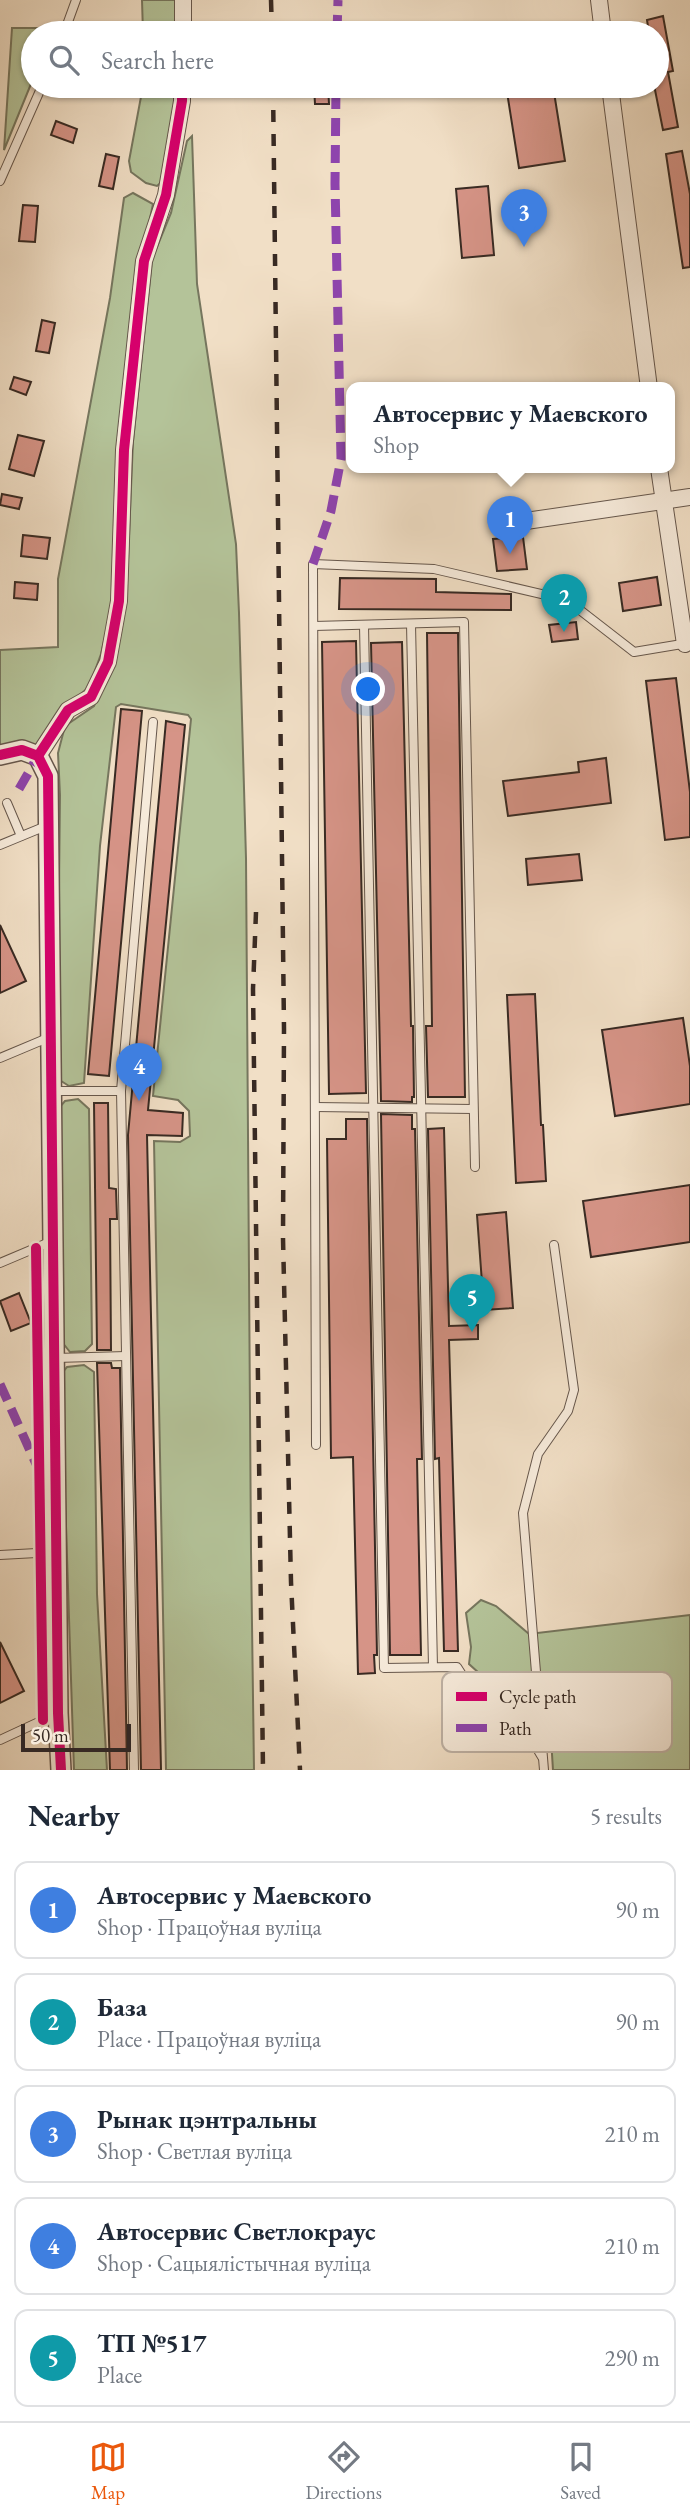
<!DOCTYPE html>
<meta charset="utf-8">
<style>
body{margin:0;font-family:"EB Garamond",serif;background:#f6f6f7;color:#1f2937}
.scale{position:absolute;left:21px;bottom:18px;width:110px;box-sizing:border-box;padding-left:7px;border:4px solid #382a23;border-top:0;font-size:19px;line-height:24px;white-space:nowrap;color:#382a23;-webkit-text-stroke:5px #f6eada;paint-order:stroke}
.you{position:absolute;left:369px;top:690px;width:24px;height:24px;margin:-18px;border:5px solid #fff;border-radius:50%;background:#1a73e8;box-shadow:0 0 0 10px #1a73e833}
.badge{display:grid;place-items:center;width:46px;height:46px;border-radius:50%;background:#ea580c;color:#fff;font-size:23px;font-weight:700}
.pin{position:absolute;translate:-50% -58px;filter:drop-shadow(0 2px 4px #0008)}
.pin::after{content:'';position:absolute;top:37px;width:24px;height:21px;background:inherit;clip-path:polygon(0 0,100% 0,50% 100%)}
.popup{position:absolute;left:346px;top:382px;width:329px;height:91px;box-sizing:border-box;display:grid;place-content:center;border-radius:14px;background:#fff;filter:drop-shadow(0 2px 5px #0005);font-size:23px;white-space:nowrap;color:#747a83}
.popup b{font-size:26px;color:#1f2937}
.popup::after{content:'';position:absolute;left:50%;top:100%;margin-left:-14px;border:14px solid transparent;border-top-color:#fff}
.list{margin:0;padding:0;list-style:none}
h2{display:flex;justify-content:space-between;align-items:center;height:91px;margin:0;padding:0 28px;font-size:30px}
h2 small{font-size:23px;font-weight:400;color:#747a83}
.list li{display:grid;grid-template-columns:46px 1fr auto;gap:21px;align-items:center;box-sizing:border-box;height:98px;margin:0 14px 14px;padding:0 14px;border:2px solid #e0e1e3;border-radius:14px}
.list b{display:block;font-size:26px;white-space:nowrap}
.list p{margin:0;font-size:23px;white-space:nowrap;color:#747a83}
.list em{font-size:23px;font-style:normal;color:#747a83}
.icon{flex:none;width:38px;height:38px;fill:none;stroke:currentColor;stroke-width:2;stroke-linecap:round;stroke-linejoin:round}
.map{position:relative;flex:none;width:690px;height:1770px;overflow:hidden}
.search{position:absolute;background:#fff;box-shadow:0 2px 5px #0004;left:21px;right:21px;top:21px;height:77px;display:flex;align-items:center;gap:18px;box-sizing:border-box;padding:0 24px;border-radius:38px;color:#747a83;font-size:26px}
.sheet{height:651px;background:#fff}
nav{display:flex;justify-content:space-around;align-items:center;box-sizing:border-box;height:98px;border-top:2px solid #e0e1e3;background:#fff;font-size:19px;color:#747a83}
nav a{display:grid;justify-items:center;gap:4px}
nav .on{color:#ea580c}
.map>svg:first-child{display:block}
.green{fill:#b4c399;stroke:#76765e;stroke-width:2}
.building{fill:#d69487;stroke:#382a23;stroke-width:2}
.lines{fill:none;stroke-linecap:round;stroke-linejoin:round}
.service-casing{stroke:#66574c;stroke-width:10}
.minor-casing{stroke:#66574c;stroke-width:18}
.tertiary-casing{stroke:#66574c;stroke-width:22}
.service{stroke:#f6eada;stroke-width:8}
.minor{stroke:#f6eada;stroke-width:16}
.tertiary{stroke:#f6eada;stroke-width:19}
.rail{stroke:#382a23;stroke-width:4.5;stroke-dasharray:12 12;stroke-linecap:butt}
.quiet{stroke:#8e44ad;stroke-width:9;stroke-dasharray:18 9;stroke-linecap:butt}
.cycleway-casing{stroke:#f6eada;stroke-width:15}
.cycleway{stroke:#d6006c;stroke-width:10}
.key{fill:#f6eada;stroke:#bdb0a3;stroke-width:2}
.key-label{font-size:19px;fill:#382a23}
</style>
<div class="map">
<svg width="690" height="1770" viewBox="0 0 690 1770">
<rect width="100%" height="100%" fill="#f1dfc6"/>
<filter id="stains"><feTurbulence type="fractalNoise" baseFrequency=".00286" numOctaves="4"/><feColorMatrix values="0 0 0 0 .2 0 0 0 0 .09 0 0 0 0 .02 0 0 0 .5 -.17"/></filter>
<radialGradient id="worn" r=".72"><stop offset=".6" stop-color="#630" stop-opacity="0"/><stop offset="1" stop-color="#630" stop-opacity=".3"/></radialGradient>
<!-- green -->
<g class="green">
<polygon points="142,0 179,0 179,33 143,33"/>
<polygon points="12,28 54,28 52,33 33,33 33,79 4,150"/>
<polygon points="143,86 179,86 165,179 157,186 146,183 131,172 129,161"/>
<polygon points="192,136 197,284 236,544 239,613 246,858 251,1551 254,1770 166,1770 154,1141 180,1142 190,1136 189,1111 178,1100 153,1096 191,719 188,715 121,704 116,707 100,846 84,1083 69,1086 58,1079 57,1073 60,795 58,753 65,726 94,706 117,648 127,583 133,441 152,259 171,213 187,141"/>
<polygon points="133,193 153,204 147,233 112,607 101,654 89,687 62,710 37,746 0,748 0,650 58,647 58,579 110,298 124,198"/>
<polygon points="78,1099 89,1109 92,1344 85,1351 70,1352 62,1342 58,1109 65,1101"/>
<polygon points="84,1365 94,1372 97,1594 107,1770 74,1770 61,1374 67,1367"/>
<path d="M481,1600L496,1606L529,1634L690,1615V1770H553L549,1706C544,1708 538,1711 533,1712C516,1716 492,1702 480,1691V1674L469,1664L471,1647L466,1613Z"/>
</g>
<!-- building -->
<g class="building">
<polygon points="663,16 673,71 668,72 678,127 663,130 655,90 657,33 649,33 647,20"/>
<polygon points="314,86 328,86 329,104 315,104"/>
<polygon points="553,86 565,161 519,168 507,92"/>
<polygon points="56,121 77,129 73,143 51,135"/>
<polygon points="682,151 690,194 690,267 683,268 666,154"/>
<polygon points="106,154 119,157 113,189 99,186"/>
<polygon points="488,186 494,255 462,258 456,189"/>
<polygon points="23,205 38,206 35,242 19,241"/>
<polygon points="42,320 55,323 49,353 36,351"/>
<polygon points="14,377 31,382 26,395 10,389"/>
<polygon points="18,435 44,441 34,476 9,469"/>
<polygon points="2,494 22,498 19,509 0,505"/>
<polygon points="23,535 50,538 47,559 21,556"/>
<polygon points="523,537 527,569 497,571 493,539"/>
<polygon points="657,577 661,605 623,611 619,583"/>
<polygon points="340,578 436,579 436,592 511,594 511,610 339,609"/>
<polygon points="15,582 38,584 37,600 14,598"/>
<polygon points="576,622 578,639 552,642 549,625"/>
<polygon points="427,633 458,633 465,1097 428,1097 426,1026 432,1026"/>
<polygon points="356,641 366,1093 329,1094 322,642"/>
<polygon points="402,642 411,1026 413,1026 414,1097 412,1097 412,1102 381,1101 371,643"/>
<polygon points="676,678 690,792 690,837 665,840 646,681"/>
<polygon points="121,709 142,711 109,1076 88,1074"/>
<polygon points="166,721 185,725 148,1110 183,1113 182,1136 147,1135 161,1770 141,1770 128,1135"/>
<polygon points="606,758 611,803 508,816 503,781 579,772 578,762"/>
<polygon points="579,854 582,880 528,885 526,859"/>
<polygon points="0,925 26,981 0,993"/>
<polygon points="535,994 541,1125 543,1125 546,1181 516,1183 507,995"/>
<polygon points="683,1018 690,1066 690,1104 615,1116 602,1030"/>
<polygon points="94,1103 108,1103 109,1188 116,1189 117,1219 110,1219 111,1350 97,1350"/>
<polygon points="381,1114 412,1115 412,1129 415,1129 422,1459 417,1459 421,1655 390,1655"/>
<polygon points="346,1119 367,1119 377,1655 374,1655 375,1673 358,1674 353,1457 331,1458 327,1139 346,1139"/>
<polygon points="444,1128 449,1326 478,1325 478,1339 449,1340 458,1651 444,1651 439,1458 435,1459 428,1129"/>
<polygon points="690,1185 690,1242 591,1257 583,1201"/>
<polygon points="506,1212 513,1308 484,1310 477,1215"/>
<polygon points="19,1293 31,1323 11,1331 0,1301"/>
<polygon points="97,1363 111,1363 112,1368 120,1368 127,1770 110,1770"/>
<polygon points="0,1642 24,1691 0,1703"/>
</g>
<g class="lines">
<!-- service casing -->
<g class="service-casing">
<g id="service">
<polyline points="64,33 76,0"/>
<polyline points="0,181 42,86"/>
<polyline points="411,624 433,1667"/>
<path d="M364,625L384,1668L457,1667L486,1712C526,1714 523,1726 542,1757"/>
<polyline points="314,626 464,622 475,1167"/>
<polyline points="7,803 21,836"/>
<polyline points="0,845 46,826"/>
<polyline points="0,1058 50,1037"/>
<polyline points="53,1091 121,1091"/>
<polyline points="315,1107 473,1109"/>
<polyline points="0,1263 52,1241"/>
<polyline points="56,1358 126,1356"/>
<polyline points="316,1445 313,564 434,569 567,600 634,652 688,643"/>
<polyline points="0,1555 55,1552"/>
<polyline points="0,1740 56,1714"/>
<polyline points="134,1770 121,1091 153,722"/>
<polyline points="544,1770 523,1513 538,1454 568,1411 574,1390 554,1245"/>
</g>
</g>
<!-- minor casing -->
<g class="minor-casing">
<g id="minor">
<polyline points="599,0 603,33"/>
<polyline points="183,33 183,0"/>
<polyline points="610,86 649,388"/>
<polyline points="659,468 685,644"/>
<polyline points="519,522 690,497"/>
<polyline points="38,756 68,710 91,697 108,662 119,601 124,450 144,261 166,195 182,101 182,86"/>
</g>
</g>
<!-- tertiary casing -->
<g class="tertiary-casing">
<polyline id="tertiary" points="0,755 22,750 38,756 48,776 58,1713 61,1770"/>
</g>
<!-- service -->
<use href="#service" class="service"/>
<!-- minor -->
<use href="#minor" class="minor"/>
<!-- tertiary -->
<use href="#tertiary" class="tertiary"/>
<!-- rail -->
<g class="rail">
<polyline points="271,0 272,33"/>
<polyline points="273,86 284,1029 283,1238 291,1582 300,1770"/>
<polyline points="256,912 253,989 263,1770"/>
</g>
<!-- quiet -->
<g class="quiet">
<polyline points="337,33 338,0"/>
<polyline points="313,564 331,511 341,459 335,184 336,86"/>
<polyline points="19,789 38,756"/>
<polyline points="0,1384 36,1464"/>
</g>
<!-- cycleway casing -->
<g class="cycleway-casing">
<g id="cycleway">
<polyline points="0,755 22,750 38,756 48,776 58,1713 61,1770"/>
<polyline points="38,756 68,710 91,697 108,662 119,601 124,450 144,261 166,195 182,101 182,86"/>
<polyline points="36,1248 43,1720"/>
</g>
</g>
<!-- cycleway -->
<use href="#cycleway" class="cycleway"/>
</g>
<!-- legend -->
<rect x="442" y="1672" width="230" height="80" rx="10" class="key"/>
<rect x="456" y="1692" width="31" height="9" fill="#d6006c"/>
<rect x="456" y="1724" width="31" height="8" fill="#8e44ad"/>
<g class="key-label">
<text x="499" y="1703">Cycle path</text>
<text x="499" y="1735">Path</text>
</g>
<rect width="100%" height="100%" filter="url(#stains)"/>
<rect width="100%" height="100%" fill="url(#worn)"/>
</svg>
<div class="scale">50 m</div>
<div class="you"></div>
<div class="pin badge" style="left:510px;top:554px;background:#3f7fe0">1</div>
<div class="popup"><b>Автосервис у Маевского</b>Shop</div>
<div class="pin badge" style="left:564px;top:632px;background:#0f9aa8">2</div>
<div class="pin badge" style="left:524px;top:247px;background:#3f7fe0">3</div>
<div class="pin badge" style="left:139px;top:1101px;background:#3f7fe0">4</div>
<div class="pin badge" style="left:472px;top:1332px;background:#0f9aa8">5</div>
<div class="search"><svg class="icon" aria-label="search" viewBox="0 0 24 24"><circle cx="10" cy="10" r="6"/><path d="M15 15l6 6"/></svg>Search here</div>
</div>
<section class="sheet">
<h2>Nearby<small>5 results</small></h2>
<ul class="list">
<li><span class="badge" style="background:#3f7fe0">1</span><div><b>Автосервис у Маевского</b><p>Shop · Працоўная вуліца</p></div><em>90 m</em></li>
<li><span class="badge" style="background:#0f9aa8">2</span><div><b>База</b><p>Place · Працоўная вуліца</p></div><em>90 m</em></li>
<li><span class="badge" style="background:#3f7fe0">3</span><div><b>Рынак цэнтральны</b><p>Shop · Светлая вуліца</p></div><em>210 m</em></li>
<li><span class="badge" style="background:#3f7fe0">4</span><div><b>Автосервис Светлокраус</b><p>Shop · Сацыялістычная вуліца</p></div><em>210 m</em></li>
<li><span class="badge" style="background:#0f9aa8">5</span><div><b>ТП №517</b><p>Place</p></div><em>290 m</em></li>
</ul>
</section>
<nav>
<a class="on"><svg class="icon" aria-label="map" viewBox="0 0 24 24"><path d="M3 6l6-2 6 2 6-2v14l-6 2-6-2-6 2zM9 4v14M15 6v14"/></svg>Map</a>
<a><svg class="icon" aria-label="directions" viewBox="0 0 24 24"><path d="M12 3l9 9-9 9-9-9zM9 14v-3h6M13 9l2 2-2 2"/></svg>Directions</a>
<a><svg class="icon" aria-label="saved" viewBox="0 0 24 24"><path d="M7 4h10v16l-5-4-5 4z"/></svg>Saved</a>
</nav>
